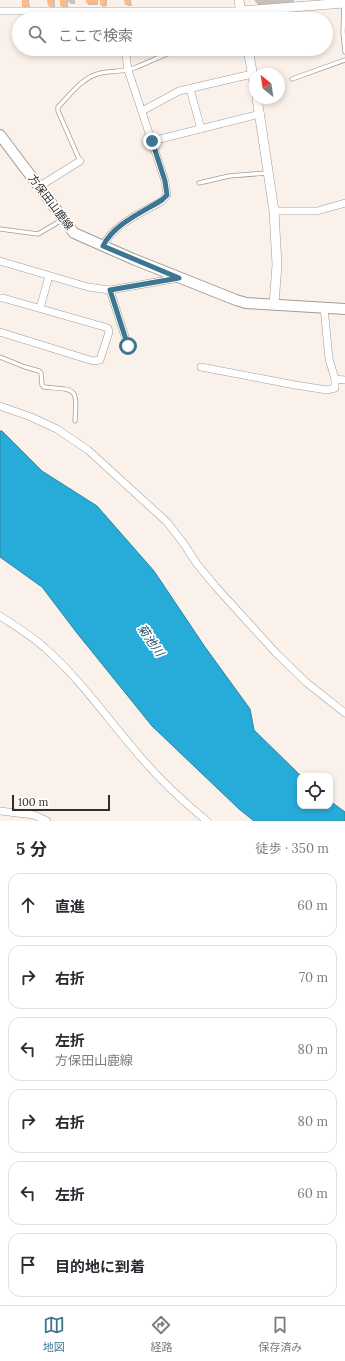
<!DOCTYPE html>
<html lang="ja">
<meta charset="utf-8">
<style>
body{margin:0;font-family:Lora,"Noto Sans JP",serif;background:#f2f2f3;color:#2b2b33}
.controls{position:absolute;right:12px;bottom:12px;display:grid;overflow:hidden;border-radius:8px;box-shadow:0 2px 6px #0003}
.controls button{width:36px;height:36px;display:grid;place-items:center;padding:0;border:0;border-bottom:1px solid #e1e1e2;background:#fff;color:#2b2b33;font:20px sans-serif}
.compass{position:absolute;left:249px;top:68px;width:36px;height:36px;border-radius:50%;background:#fff;box-shadow:0 2px 6px #0003;rotate:330deg}
.scale{position:absolute;left:12px;bottom:10px;width:98px;box-sizing:border-box;padding-left:4px;border:2px solid #312e2b;border-top:0;font-size:11px;line-height:14px;white-space:nowrap;color:#312e2b;-webkit-text-stroke:3px #fff;paint-order:stroke}
.stop{position:absolute;width:12px;height:12px;margin:-9px;border:3px solid #3d7690;border-radius:50%;background:#fff}
.stop.end{background:#3d7690;border-color:#fff;box-shadow:0 1px 4px #0008}
.list{margin:0;padding:0;list-style:none}
h2{display:flex;justify-content:space-between;align-items:center;height:52px;margin:0;padding:0 16px;font-size:17px}
h2 small{font-size:13px;font-weight:400;color:#7c7c81}
.list li{display:grid;grid-template-columns:26px 1fr auto;gap:12px;align-items:center;box-sizing:border-box;height:64px;margin:0 8px 8px;padding:0 8px;border:1px solid #e1e1e2;border-radius:12px}
.list b{display:block;font-size:15px;white-space:nowrap}
.list p{margin:0;font-size:13px;white-space:nowrap;color:#7c7c81}
.list em{font-size:13px;font-style:normal;color:#7c7c81}
.icon{flex:none;width:22px;height:22px;fill:none;stroke:currentColor;stroke-width:2;stroke-linecap:round;stroke-linejoin:round}
.map{position:relative;flex:none;width:345px;height:821px;overflow:hidden}
.search{position:absolute;background:#fff;box-shadow:0 2px 6px #0003;left:12px;right:12px;top:12px;height:44px;display:flex;align-items:center;gap:10px;box-sizing:border-box;padding:0 14px;border-radius:22px;color:#7c7c81;font-size:15px}
.sheet{height:484px;background:#fff}
nav{display:flex;justify-content:space-around;align-items:center;box-sizing:border-box;height:56px;border-top:1px solid #e1e1e2;background:#fff;font-size:11px;color:#7c7c81}
nav a{display:grid;justify-items:center;gap:2px}
nav .on{color:#3d7690}
.map>svg:first-child{display:block}
.water{fill:#27acd9;stroke:#2a86a5}
.shadow{fill:#0003}
.building{fill:#fcbb88}
.lines{fill:none;stroke-linecap:round;stroke-linejoin:round}
.service-casing{stroke:#a49c96;stroke-width:5}
.minor-casing{stroke:#a49c96;stroke-width:8}
.tertiary-casing{stroke:#a49c96;stroke-width:10}
.secondary-casing{stroke:#a49c96;stroke-width:12}
.service{stroke:#fff;stroke-width:3.5}
.minor{stroke:#fff;stroke-width:7}
.tertiary{stroke:#fff;stroke-width:9}
.secondary{stroke:#fff;stroke-width:10}
.route{stroke:#3d7690;stroke-width:5}
.labels{text-anchor:middle;dominant-baseline:central;stroke-width:3.5;stroke-linejoin:round;paint-order:stroke}
.street-label{font-size:11px;fill:#312e2b;stroke:#fff}
.water-label{font-size:12px;font-style:italic;fill:#25576a;stroke:#fff}
</style>
<div class="map">
<svg width="345" height="821" viewBox="0 0 345 821">
<rect width="100%" height="100%" fill="#faf1ea"/>
<!-- water -->
<polygon class="water" points="0,431 2,431 42,471 97,506 154,571 205,647 250,709 254,730 301,776 300,806 330,806 330,801 345,812 345,821 254,821 239,809 152,726 77,633 42,587 0,557"/>
<!-- shadow -->
<g class="shadow">
<polygon points="23,0 29,0 30,8 25,9 23,7"/>
<polygon points="48,0 55,0 55,7 51,8 49,6"/>
<polygon points="61,0 75,0 75,4 71,4 68,1 68,8 63,8 61,6"/>
<polygon points="87,0 98,0 98,5 89,5 87,3"/>
<polygon points="101,0 107,0 107,6 103,7 101,5"/>
<polygon points="125,0 131,0 132,6 128,6 126,4"/>
<polygon points="254,0 294,0 294,4 261,8"/>
</g>
<!-- building -->
<g class="building">
<polygon points="22,0 28,0 29,6 22,7"/>
<polygon points="47,0 53,0 54,6 48,6"/>
<rect x="60" y="0" width="6" height="6"/>
<rect x="86" y="0" width="11" height="3"/>
<polygon points="100,0 105,0 106,5 100,5"/>
<polygon points="124,0 130,0 130,4 125,5"/>
</g>
<g class="lines">
<!-- service casing -->
<g class="service-casing">
<g id="service">
<polyline points="344,4 343,32 345,52"/>
<polyline points="292,79 345,60"/>
<path d="M80,161L58,111V107C71,94 82,77 101,73C112,71 123,72 134,68C150,62 164,54 180,49"/>
<polyline points="199,183 229,176 267,173"/>
<polyline points="0,229 38,234 62,220"/>
<path d="M0,357L25,367L39,371L41,373L42,385L44,387C77,390 77,387 75,421"/>
</g>
</g>
<!-- minor casing -->
<g class="minor-casing">
<g id="minor">
<polyline points="0,11 241,11"/>
<polyline points="190,89 201,129"/>
<polyline points="142,111 179,91 252,74"/>
<polyline points="152,141 260,114"/>
<polyline points="40,186 80,161"/>
<polyline points="274,211 317,211 345,203"/>
<path d="M103,246C114,224 141,213 162,201L167,195L165,181L128,70L125,49"/>
<polyline points="0,261 88,287 110,290 179,278"/>
<polyline points="110,290 128,346"/>
<polyline points="0,298 3,298 108,328 109,332 100,360 93,361 0,332"/>
<polyline points="40,308 49,276"/>
<polyline points="201,367 295,385 327,390 335,388 335,379 329,359 324,307"/>
<polyline points="335,379 345,380"/>
<polyline points="0,406 31,417 57,429 88,450 167,522 184,544 197,564 216,587 276,653 307,683 345,713"/>
<path d="M0,616C15,626 31,635 45,648C78,677 104,714 133,748C155,775 180,799 207,821"/>
<polyline points="0,811 34,815 47,821"/>
</g>
</g>
<!-- tertiary casing -->
<g class="tertiary-casing">
<g id="tertiary">
<polyline points="239,0 242,19"/>
<polyline points="241,11 345,3"/>
<polyline points="248,49 255,88"/>
<polyline points="257,98 274,211 277,265 274,304"/>
</g>
</g>
<!-- secondary casing -->
<g class="secondary-casing">
<polyline id="secondary" points="0,135 74,233 133,259 236,300 246,303 345,309"/>
</g>
<!-- service -->
<use href="#service" class="service"/>
<!-- minor -->
<use href="#minor" class="minor"/>
<!-- tertiary -->
<use href="#tertiary" class="tertiary"/>
<!-- secondary -->
<use href="#secondary" class="secondary"/>
</g>
<g class="lines">
<!-- route -->
<path class="route" d="M128,346L110,290L179,278L103,246C114,224 141,213 162,200L167,195L165,181L152,141"/>
</g>
<g class="labels">
<!-- street labels -->
<g class="street-label">
<text transform="translate(51 202) rotate(53)">方保田山鹿線</text>
</g>
<!-- water labels -->
<g class="water-label">
<text transform="translate(151 640) rotate(55)">菊池川</text>
</g>
</g>
</svg>
<div class="controls">
<button><svg class="icon" aria-label="locate" viewBox="0 0 24 24"><circle cx="12" cy="12" r="6"/><path d="M12 2v4M12 18v4M2 12h4M18 12h4"/></svg></button>
</div>
<svg class="compass" viewBox="-18 -18 36 36"><path d="M0-13l5 13h-10z" fill="#e53935"/><path d="M0 13l5-13h-10z" fill="#7c7c81"/></svg>
<div class="scale">100 m</div>
<div class="stop" style="left:128px;top:346px"></div>
<div class="stop end" style="left:152px;top:141px"></div>
<div class="search"><svg class="icon" aria-label="search" viewBox="0 0 24 24"><circle cx="10" cy="10" r="6"/><path d="M15 15l6 6"/></svg>ここで検索</div>
</div>
<section class="sheet">
<h2>5 分<small>徒歩 · 350 m</small></h2>
<ul class="list">
<li><svg class="icon" aria-label="ahead" viewBox="0 0 24 24"><path d="M12 20V5M6 11l6-6 6 6"/></svg><div><b>直進</b></div><em>60 m</em></li>
<li><svg class="icon" aria-label="right" viewBox="0 0 24 24"><path d="M7 20v-9h11M14 6l5 5-5 5"/></svg><div><b>右折</b></div><em>70 m</em></li>
<li><svg class="icon" aria-label="left" viewBox="0 0 24 24"><path d="M17 20v-9H6M10 6l-5 5 5 5"/></svg><div><b>左折</b><p>方保田山鹿線</p></div><em>80 m</em></li>
<li><svg class="icon" aria-label="right" viewBox="0 0 24 24"><path d="M7 20v-9h11M14 6l5 5-5 5"/></svg><div><b>右折</b></div><em>80 m</em></li>
<li><svg class="icon" aria-label="left" viewBox="0 0 24 24"><path d="M17 20v-9H6M10 6l-5 5 5 5"/></svg><div><b>左折</b></div><em>60 m</em></li>
<li><svg class="icon" aria-label="arrive" viewBox="0 0 24 24"><path d="M6 21V4h12l-3 4 3 4H6"/></svg><div><b>目的地に到着</b></div></li>
</ul>
</section>
<nav>
<a class="on"><svg class="icon" aria-label="map" viewBox="0 0 24 24"><path d="M3 6l6-2 6 2 6-2v14l-6 2-6-2-6 2zM9 4v14M15 6v14"/></svg>地図</a>
<a><svg class="icon" aria-label="directions" viewBox="0 0 24 24"><path d="M12 3l9 9-9 9-9-9zM9 14v-3h6M13 9l2 2-2 2"/></svg>経路</a>
<a><svg class="icon" aria-label="saved" viewBox="0 0 24 24"><path d="M7 4h10v16l-5-4-5 4z"/></svg>保存済み</a>
</nav>
